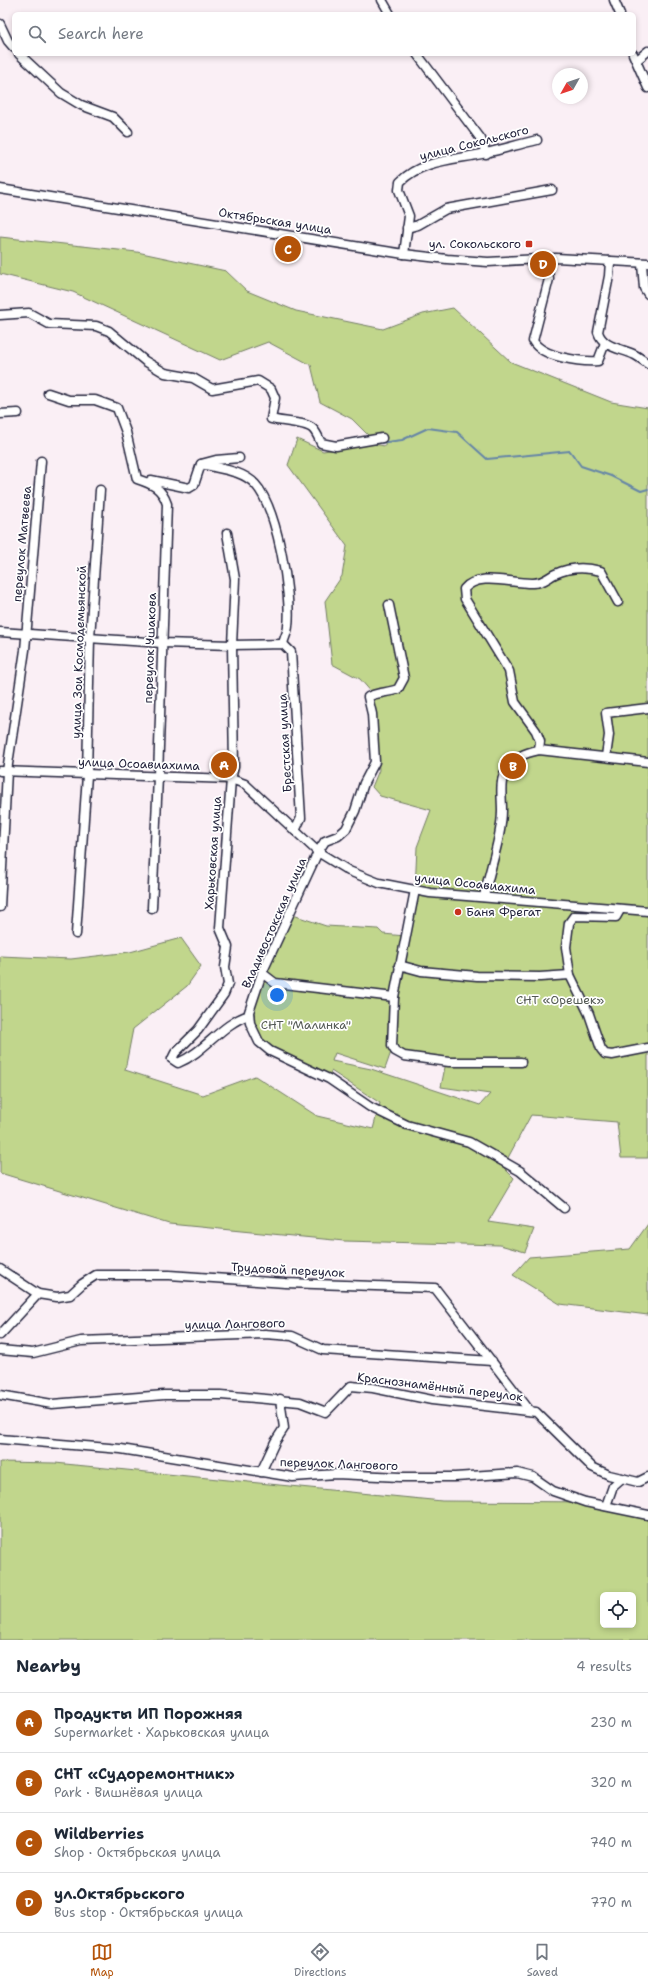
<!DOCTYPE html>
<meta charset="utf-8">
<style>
body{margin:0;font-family:"Shantell Sans",sans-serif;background:#f2f2f3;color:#1f2937}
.controls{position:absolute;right:12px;bottom:12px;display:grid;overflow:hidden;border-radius:6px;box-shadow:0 2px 6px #0003}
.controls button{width:36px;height:36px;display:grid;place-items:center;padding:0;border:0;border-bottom:1px solid #e0e1e3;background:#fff;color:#1f2937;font:20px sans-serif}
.compass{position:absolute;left:552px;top:68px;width:36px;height:36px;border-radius:50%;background:#fff;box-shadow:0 2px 6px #0003;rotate:230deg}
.you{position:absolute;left:277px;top:995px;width:14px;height:14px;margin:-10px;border:3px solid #fff;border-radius:50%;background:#1a73e8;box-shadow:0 0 0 6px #1a73e833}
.badge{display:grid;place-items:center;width:26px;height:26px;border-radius:50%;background:#b45309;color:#fff;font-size:13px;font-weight:700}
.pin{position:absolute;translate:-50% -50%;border:2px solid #fff;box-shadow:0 1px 4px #0006}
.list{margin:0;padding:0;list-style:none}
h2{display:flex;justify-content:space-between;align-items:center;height:52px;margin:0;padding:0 16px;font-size:17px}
h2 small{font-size:13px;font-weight:400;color:#747a83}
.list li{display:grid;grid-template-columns:26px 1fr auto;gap:12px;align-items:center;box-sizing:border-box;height:60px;padding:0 16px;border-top:1px solid #e0e1e3}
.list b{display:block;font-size:15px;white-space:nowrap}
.list p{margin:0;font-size:13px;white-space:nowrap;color:#747a83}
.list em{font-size:13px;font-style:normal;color:#747a83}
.icon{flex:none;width:22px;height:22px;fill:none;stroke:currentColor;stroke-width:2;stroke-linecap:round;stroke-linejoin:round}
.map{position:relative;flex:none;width:648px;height:1640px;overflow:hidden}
.search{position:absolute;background:#fff;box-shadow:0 2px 6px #0003;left:12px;right:12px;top:12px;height:44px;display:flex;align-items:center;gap:10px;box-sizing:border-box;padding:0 14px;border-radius:6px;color:#747a83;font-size:15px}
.sheet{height:292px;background:#fff}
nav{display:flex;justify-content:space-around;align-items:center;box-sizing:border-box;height:56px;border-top:1px solid #e0e1e3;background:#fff;font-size:11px;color:#747a83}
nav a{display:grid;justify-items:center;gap:2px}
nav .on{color:#b45309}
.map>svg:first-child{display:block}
.green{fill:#c1d68c;stroke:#727c64;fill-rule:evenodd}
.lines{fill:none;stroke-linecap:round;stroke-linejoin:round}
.stream{stroke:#6585a7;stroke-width:2}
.minor-casing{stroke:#22223b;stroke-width:11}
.minor{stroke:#fff;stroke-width:8}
.poi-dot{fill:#c8321e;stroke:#fff;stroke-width:1.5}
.labels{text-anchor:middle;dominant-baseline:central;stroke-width:3.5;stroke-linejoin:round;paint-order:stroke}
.street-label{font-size:12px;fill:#22223b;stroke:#fff}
.poi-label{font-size:12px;fill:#22223b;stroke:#fff;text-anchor:end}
.park-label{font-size:12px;fill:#525853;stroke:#fff}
</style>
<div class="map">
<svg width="648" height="1640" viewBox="0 0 648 1640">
<rect width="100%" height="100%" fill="#faeff5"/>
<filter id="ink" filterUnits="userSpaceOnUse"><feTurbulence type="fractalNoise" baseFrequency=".025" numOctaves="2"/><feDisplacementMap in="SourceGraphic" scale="8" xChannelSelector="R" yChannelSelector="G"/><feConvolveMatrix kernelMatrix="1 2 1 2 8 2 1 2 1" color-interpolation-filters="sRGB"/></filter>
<g filter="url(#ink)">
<!-- green -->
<g class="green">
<path d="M0,237L137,252L226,271L247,291L296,311L383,329L423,314L453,308L511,362L611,402L648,408V1158H621L617,1122L531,1115L503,1167L514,1178L488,1222L534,1229L525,1252L500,1245L344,1241L169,1224L0,1173V956L71,959L130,952L181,938L201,966L187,986L133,1029L125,1070L203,1095L255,1076L317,1116L373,1129L380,1103L331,1071L329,1079L259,1042L249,1012L290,914L326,926L378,929L383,934L405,936L415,890L417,847L431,810L380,796L372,787L379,770L373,694L360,679L332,664L325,601L342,576L347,546L288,465L297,439L323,451L373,444L385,446V436H369L352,419L320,402L311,365L268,342L220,360L73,292L0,274ZM395,1051L446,1062L441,1087L490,1094L480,1105L371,1069L332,1061L335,1053L385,1069L391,1052Z"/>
<polygon points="648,1224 648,1315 560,1304 513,1275 529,1257 630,1249"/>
<path d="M0,1462L55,1463L442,1501L599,1502L648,1512V1640H0ZM603,1595H633V1625H603Z"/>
</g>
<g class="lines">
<!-- stream -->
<polyline class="stream" points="379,443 402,440 428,428 457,432 487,459 570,451 581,466 611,476 641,491 648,489"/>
<!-- minor casing -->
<g class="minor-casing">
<g id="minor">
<polyline points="382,0 390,14"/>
<polyline points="614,0 620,14"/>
<polyline points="0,24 8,41 14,48"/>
<polyline points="19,54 61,93 81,105 113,117 128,132"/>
<polyline points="417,54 481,139 486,154"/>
<polyline points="633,54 648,88"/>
<polyline points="637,60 648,51"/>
<polyline points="0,189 404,254 447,259 488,262 556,258 648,263"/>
<polyline points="407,228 418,225 446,209 552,190"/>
<path d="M404,254L409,216L399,190L400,182C422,159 458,160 486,153C503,149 520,144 537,140"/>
<path d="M547,258L549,279L533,341C542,357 580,362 598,361L605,343"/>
<path d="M610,261L609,276L598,332C603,348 621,348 635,355C639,357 644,361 648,364"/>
<polyline points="642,264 644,288 648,294"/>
<path d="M0,315L29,313L49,324L96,326L109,331L145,361L165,373L193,378L212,389L258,381L271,389L275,398L271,419C282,422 306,422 313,429C317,433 319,439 321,443L336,446L382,438"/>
<path d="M48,393L69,400H95L117,408L126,432L137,479C152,484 162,488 167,504L158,777L152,908"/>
<polyline points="0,414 18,413"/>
<path d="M201,464C219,469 242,470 255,484C277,507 292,595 288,626C288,632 284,638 283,644"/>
<polyline points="149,483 151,480 189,488 194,485 201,464 216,460 239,458"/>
<path d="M227,533L235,579L232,645L234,767L231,779L220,928L228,947L225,967L228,984L224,994L198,1030L175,1053L172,1059L178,1063C205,1052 221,1024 249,1015"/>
<path d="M389,605L404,678L398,689C388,693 377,692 368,697L372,714L375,762L364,783L355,811L346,829L338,836L325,841L318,852L262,973L249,1012L250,1023L259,1042L270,1051L329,1079L370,1107L407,1125L469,1142L520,1171L564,1208"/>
<polyline points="0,632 162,643 232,645 283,644 291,652 301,818 295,831"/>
<path d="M539,750L540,741L536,731L515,702L509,671L465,599L464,589C479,571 512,584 533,583C543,583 547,578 555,574C570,567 586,567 601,571L618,602"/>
<polyline points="606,756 609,735 606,713 648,708"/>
<polyline points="0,771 231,779 245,784 318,852 349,871 379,883 430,893 648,911"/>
<polyline points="415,890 394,997 392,1046 395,1051 404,1056 449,1062 521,1062"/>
<path d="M484,897C489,871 502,836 502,810C502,797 499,781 506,770C515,757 524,753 539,750L648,762"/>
<polyline points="0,907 7,771 25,650 41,461"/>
<polyline points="620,910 616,917 574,916 569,923 566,947 570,975 589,1014 601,1049 605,1054 612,1055 648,1048"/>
<polyline points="76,934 87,775 90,638 100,490"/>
<polyline points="399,965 421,971 477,976 540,977 570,975"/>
<polyline points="262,973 275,983 394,997"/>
<polyline points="0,1269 38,1294 57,1297 70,1295 82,1284 96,1275 169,1275 285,1283 435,1288 530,1411"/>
<polyline points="0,1335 38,1294"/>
<polyline points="0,1350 33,1353 81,1341 265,1334 292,1336 323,1350 492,1361"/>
<polyline points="0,1395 52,1404 164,1395 221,1395 300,1402 326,1412 351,1386 373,1388 432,1400 536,1412 592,1467 609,1475 638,1482 648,1477"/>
<polyline points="0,1439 121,1449 293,1477 336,1474 400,1477 455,1477 517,1473 533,1477 553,1491 585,1502 648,1515"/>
<polyline points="261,1472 275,1442 284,1428 280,1399"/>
<polyline points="606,1506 613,1486 622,1478"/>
</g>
</g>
<!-- minor -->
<use href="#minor" class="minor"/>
</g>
</g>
<!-- markers -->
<g class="poi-dot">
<rect x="525" y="240" width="8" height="8" rx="2"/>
<circle cx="458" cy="912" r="4"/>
</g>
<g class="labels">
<!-- street labels -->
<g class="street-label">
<text transform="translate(474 143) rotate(-14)">улица Сокольского</text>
<text transform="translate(275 221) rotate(9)">Октябрьская улица</text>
<text transform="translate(22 544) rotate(-85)">переулок Матвеева</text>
<text transform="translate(150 648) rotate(-88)">переулок Ушакова</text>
<text transform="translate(79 652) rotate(-88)">улица Зои Космодемьянской</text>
<text transform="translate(285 743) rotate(-93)">Брестская улица</text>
<text transform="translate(139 764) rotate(2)">улица Осоавиахима</text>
<text transform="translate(213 853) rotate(-86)">Харьковская улица</text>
<text transform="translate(475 884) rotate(6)">улица Осоавиахима</text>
<text transform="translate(274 923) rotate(-66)">Владивостокская улица</text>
<text transform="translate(288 1270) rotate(3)">Трудовой переулок</text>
<text transform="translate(235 1324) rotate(-1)">улица Лангового</text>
<text transform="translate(440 1387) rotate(7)">Краснознамённый переулок</text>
<text transform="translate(339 1464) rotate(2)">переулок Лангового</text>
</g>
<!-- poi labels -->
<g class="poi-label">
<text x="521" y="244">ул. Сокольского</text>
<text x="466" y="912" text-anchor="start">Баня Фрегат</text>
</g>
<!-- park labels -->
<g class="park-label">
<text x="560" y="1000">СНТ «Орешек»</text>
<text x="306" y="1025">СНТ "Малинка"</text>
</g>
</g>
</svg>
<div class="controls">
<button><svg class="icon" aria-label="locate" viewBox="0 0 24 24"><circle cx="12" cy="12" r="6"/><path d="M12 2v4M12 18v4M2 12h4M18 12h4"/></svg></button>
</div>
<svg class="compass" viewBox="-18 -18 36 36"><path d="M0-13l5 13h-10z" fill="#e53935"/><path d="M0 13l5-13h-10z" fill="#747a83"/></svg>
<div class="you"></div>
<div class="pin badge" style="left:224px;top:765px">A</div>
<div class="pin badge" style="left:513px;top:766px">B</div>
<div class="pin badge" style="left:288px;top:249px">C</div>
<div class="pin badge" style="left:543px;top:264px">D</div>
<div class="search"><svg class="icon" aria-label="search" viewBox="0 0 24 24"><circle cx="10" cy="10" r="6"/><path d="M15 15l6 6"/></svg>Search here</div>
</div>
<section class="sheet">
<h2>Nearby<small>4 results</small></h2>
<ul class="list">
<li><span class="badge">A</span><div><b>Продукты ИП Порожняя</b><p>Supermarket · Харьковская улица</p></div><em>230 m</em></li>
<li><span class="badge">B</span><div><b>СНТ «Судоремонтник»</b><p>Park · Вишнёвая улица</p></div><em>320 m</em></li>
<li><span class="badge">C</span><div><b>Wildberries</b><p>Shop · Октябрьская улица</p></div><em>740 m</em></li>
<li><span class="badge">D</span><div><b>ул.Октябрьского</b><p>Bus stop · Октябрьская улица</p></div><em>770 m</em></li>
</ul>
</section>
<nav>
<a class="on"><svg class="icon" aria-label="map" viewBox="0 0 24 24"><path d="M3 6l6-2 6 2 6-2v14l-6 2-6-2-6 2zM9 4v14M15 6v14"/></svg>Map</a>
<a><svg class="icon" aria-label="directions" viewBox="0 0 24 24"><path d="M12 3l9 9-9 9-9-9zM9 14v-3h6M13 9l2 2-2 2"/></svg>Directions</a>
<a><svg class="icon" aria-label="saved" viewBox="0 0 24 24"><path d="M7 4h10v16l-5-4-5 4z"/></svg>Saved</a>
</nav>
